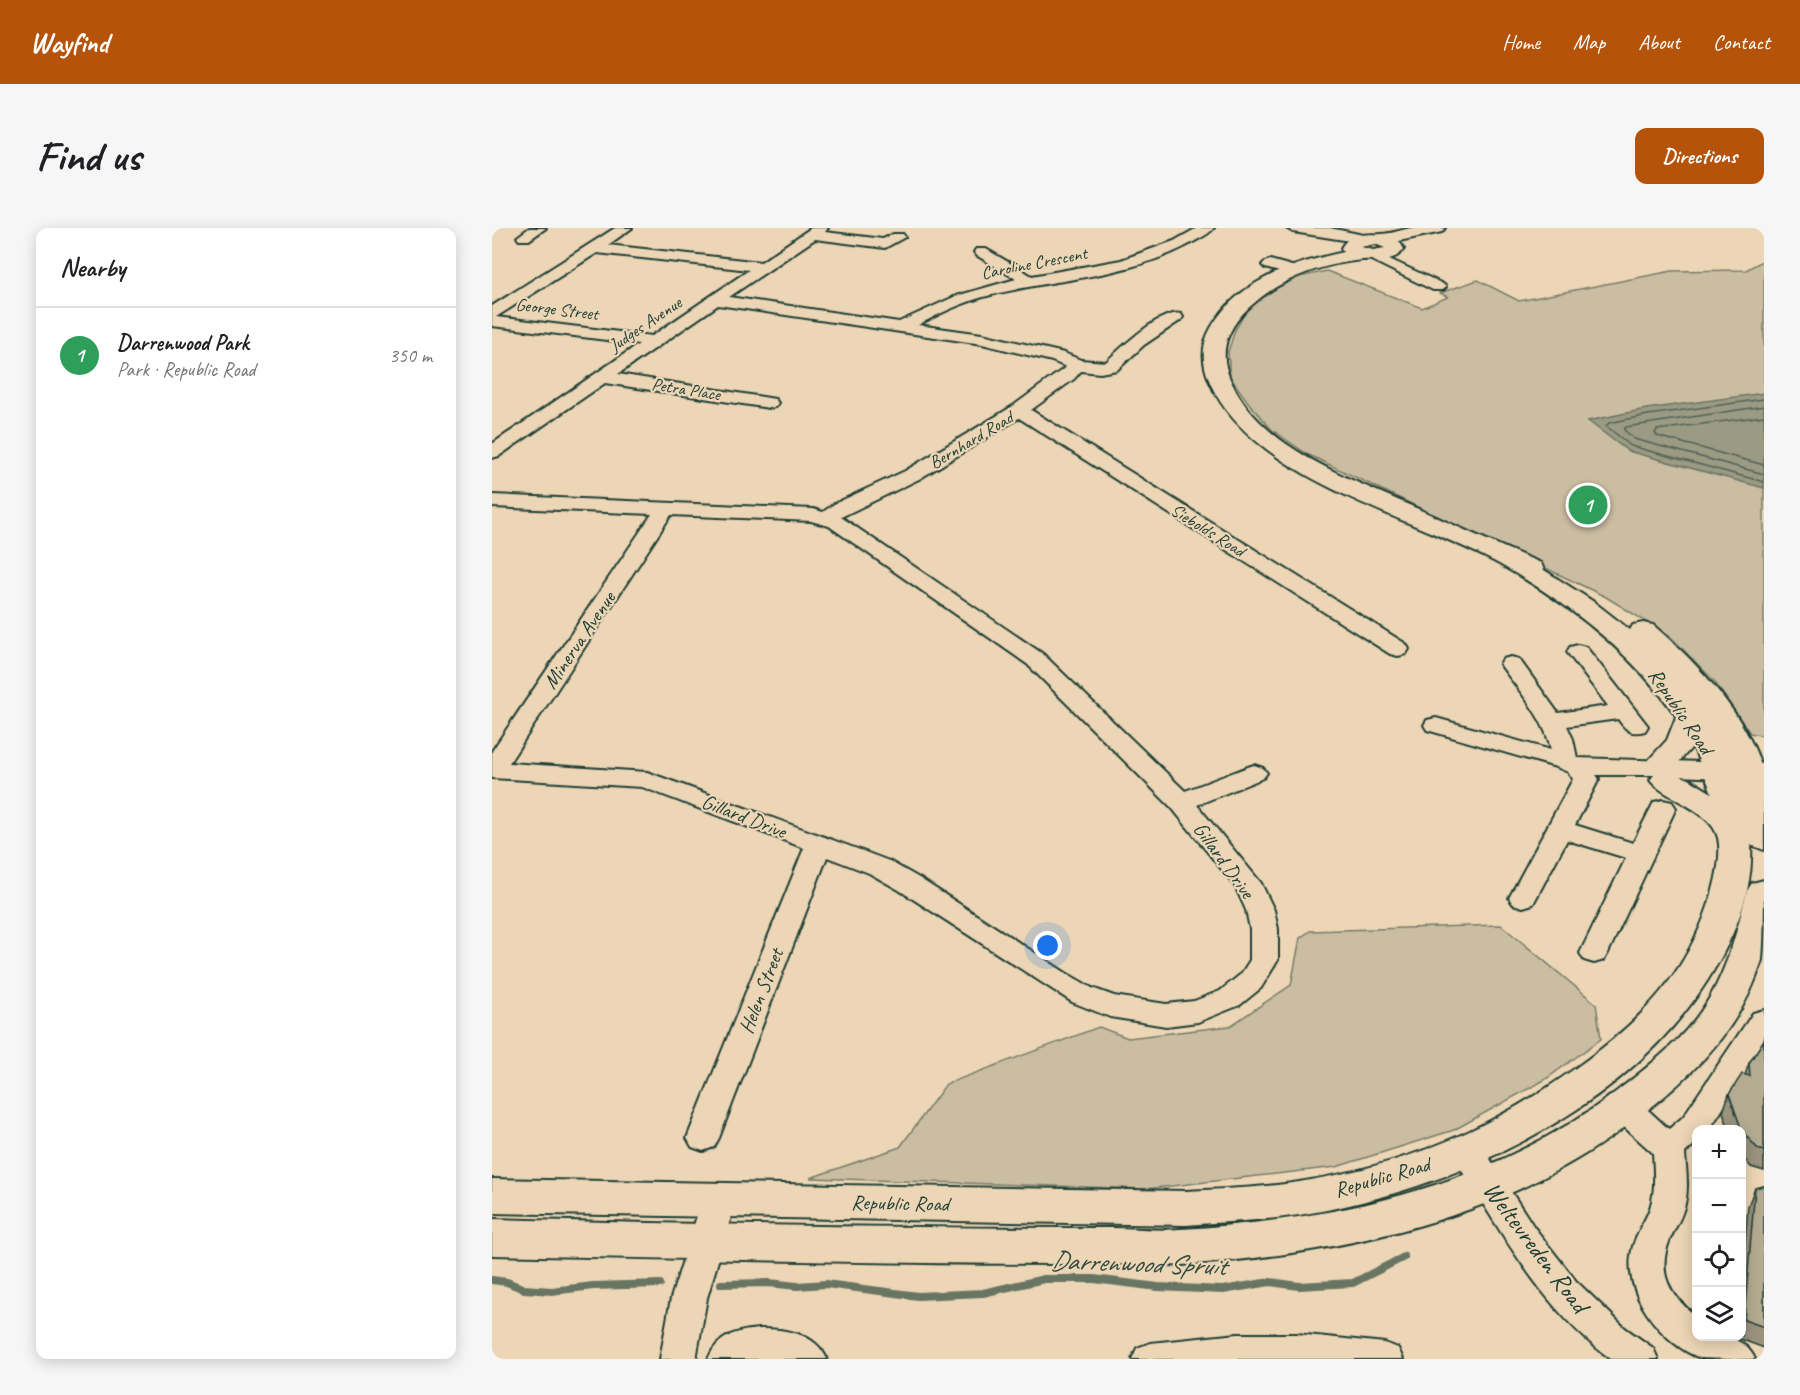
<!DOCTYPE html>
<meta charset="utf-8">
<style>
body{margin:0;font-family:Caveat,sans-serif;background:#f6f6f6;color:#202124}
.controls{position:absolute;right:18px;bottom:18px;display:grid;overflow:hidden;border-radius:12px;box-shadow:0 3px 15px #0003}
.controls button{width:54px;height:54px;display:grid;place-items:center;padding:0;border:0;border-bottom:2px solid #e0e0e0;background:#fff;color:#202124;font:30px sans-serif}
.you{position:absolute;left:556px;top:718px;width:21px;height:21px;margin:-15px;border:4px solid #fff;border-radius:50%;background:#1a73e8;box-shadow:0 0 0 9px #1a73e833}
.badge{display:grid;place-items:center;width:39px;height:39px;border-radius:50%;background:#b45309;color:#fff;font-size:20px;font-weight:700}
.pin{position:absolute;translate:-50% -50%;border:3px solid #fff;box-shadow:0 2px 6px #0006}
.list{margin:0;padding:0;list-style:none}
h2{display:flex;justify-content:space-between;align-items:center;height:78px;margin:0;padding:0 24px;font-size:26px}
h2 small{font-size:20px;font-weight:400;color:#757577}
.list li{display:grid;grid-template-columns:39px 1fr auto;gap:18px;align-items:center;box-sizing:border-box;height:96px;padding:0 24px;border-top:2px solid #e0e0e0}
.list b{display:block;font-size:22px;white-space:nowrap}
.list p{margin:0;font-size:20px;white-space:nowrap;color:#757577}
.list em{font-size:20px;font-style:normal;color:#757577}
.icon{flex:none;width:33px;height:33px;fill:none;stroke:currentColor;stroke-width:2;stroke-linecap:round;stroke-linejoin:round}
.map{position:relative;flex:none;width:1272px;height:1131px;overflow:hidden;border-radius:12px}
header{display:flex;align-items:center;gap:36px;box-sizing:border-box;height:84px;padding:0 30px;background:#b45309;color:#fff}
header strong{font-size:28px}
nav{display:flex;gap:33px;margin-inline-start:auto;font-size:21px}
.intro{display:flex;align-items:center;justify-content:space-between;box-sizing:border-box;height:144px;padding:0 36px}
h1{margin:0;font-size:42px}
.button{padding:15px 27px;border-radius:12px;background:#b45309;color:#fff;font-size:21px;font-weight:700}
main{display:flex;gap:36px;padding:0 36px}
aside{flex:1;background:#fff;border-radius:12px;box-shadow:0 3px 15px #0003}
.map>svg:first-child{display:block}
.green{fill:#cbbda1;stroke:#757d6a;stroke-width:1.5}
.water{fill:#9b9a83;stroke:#697563;stroke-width:1.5}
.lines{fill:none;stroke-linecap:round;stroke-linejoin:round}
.shore{stroke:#516254;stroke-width:1.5}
.stream{stroke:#697563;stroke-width:8}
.minor-casing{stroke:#1f3d34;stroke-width:4}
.major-casing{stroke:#1f3d34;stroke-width:4}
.minor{fill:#edd6b6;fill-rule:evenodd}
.major{fill:#edd6b6;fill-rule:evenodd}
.wall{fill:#9b937e;stroke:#1f3d34;stroke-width:1.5}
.building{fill:#b4ab92;stroke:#1f3d34;stroke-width:1.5}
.labels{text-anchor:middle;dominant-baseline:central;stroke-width:4.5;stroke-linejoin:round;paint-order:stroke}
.far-street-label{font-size:18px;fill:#1f3d34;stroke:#edd6b6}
.street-label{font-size:21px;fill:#1f3d34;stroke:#edd6b6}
.near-street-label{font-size:26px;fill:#1f3d34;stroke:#edd6b6}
.near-water-label{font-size:27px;font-style:italic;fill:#324b40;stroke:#edd6b6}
</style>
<header>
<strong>Wayfind</strong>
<nav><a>Home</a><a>Map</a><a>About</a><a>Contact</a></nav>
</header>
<div class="intro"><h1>Find us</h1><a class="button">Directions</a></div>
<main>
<aside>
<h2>Nearby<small></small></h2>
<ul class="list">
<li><span class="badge" style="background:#2e9e5b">1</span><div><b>Darrenwood Park</b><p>Park · Republic Road</p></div><em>350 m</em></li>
</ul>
</aside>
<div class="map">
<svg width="1272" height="1131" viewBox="0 0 1272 1131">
<rect width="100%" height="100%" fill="#edd6b6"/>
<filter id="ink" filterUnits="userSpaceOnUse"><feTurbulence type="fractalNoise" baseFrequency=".0167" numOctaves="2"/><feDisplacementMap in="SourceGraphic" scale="12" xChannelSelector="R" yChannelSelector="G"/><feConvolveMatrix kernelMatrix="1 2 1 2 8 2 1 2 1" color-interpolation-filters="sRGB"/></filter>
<g filter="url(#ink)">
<!-- green -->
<g class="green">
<polygon points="1272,32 1272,508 1258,505 1222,453 1179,409 1114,369 815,226 779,201 756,174 738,149 736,124 743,102 756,80 779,63 807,49 835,43 930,80 956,69 948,65 986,52 1027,73 1180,43 1254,42"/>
<polygon points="1009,697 1104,776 1109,811 1054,851 962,902 844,939 654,961 318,950 408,919 454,856 607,799 636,810 738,798 799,757 808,710 818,703"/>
</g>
<!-- water -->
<polygon class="water" points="1272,165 1272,260 1136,223 1096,193 1154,181"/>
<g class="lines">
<!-- shore -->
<g class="shore">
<polyline points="1272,171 1156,187 1117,195 1114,198 1139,218 1272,254"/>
<polyline points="1272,178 1134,199 1132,202 1142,211 1272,246"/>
<polyline points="1272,188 1165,202 1163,205 1165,208 1272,237"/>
</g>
<!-- stream -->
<g class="stream">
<polyline points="0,1052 15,1054 32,1061 60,1063 101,1058 168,1056"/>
<polyline points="229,1056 277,1055 305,1058 334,1056 426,1068 491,1065 552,1051 602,1051 666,1059 731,1062 778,1054 807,1058 861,1055 912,1029"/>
</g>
<!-- minor casing -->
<g class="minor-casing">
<g id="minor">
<polygon points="37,0 54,0 37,12 27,12 25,9"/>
<path d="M123,0H140L116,17L269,34L319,0H336L333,4L391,11L401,6H411L413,9L393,20L323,11L237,69L407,94L464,68L524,51L484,27L482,24L484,21H494L540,48L629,32L682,13L705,0H722C717,6 710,9 703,13C641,49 567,50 499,67C473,73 449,85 426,97L490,106L572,125L589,132L614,134C628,121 669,81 689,86L691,89L689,92L652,117L625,142L608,145L589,143L582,151L539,182L914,416L917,421L914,426L906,428L898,426L527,190L427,251L349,289L551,426L693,563L753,540L762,537L771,540L775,545L771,550L705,577L769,655L782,682L786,701V732L769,760L748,777L706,794L674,798L618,789L580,774L407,662L377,645L335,629L227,910L222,919L211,923L200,919L195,910L312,620L150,559L0,550V523L160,286L0,279V267L321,281L331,284L342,276L413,243L521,178L574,139L560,133L490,116L226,77L126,146L277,170L283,171L286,175L283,179L277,180L113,155L7,228L0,230V216L147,116L0,98V78ZM105,25L257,42L160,108L4,89ZM179,287L319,293L337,298L535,436L680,580L743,658L754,682L758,701V732L749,746L728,763L702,773L674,776L622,768L600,760L574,745L427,650L397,633L368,622L155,544L17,535Z"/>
<polygon points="794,0 838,0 876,8 878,11 871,15 801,4"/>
<polygon points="880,23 951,56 954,59 951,62 941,62 875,30 873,27"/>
<polygon points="778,32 807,40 810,43 802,48 773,40 770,37 773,34"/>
<path d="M1086,417L1094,419L1156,498L1153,503C1138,507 1134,502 1126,491L1075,498L1081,511L1085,530L1272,536V552L1165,547H1104L1107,551L1083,597L1141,615L1162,574L1171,572L1180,574L1184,580L1116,725L1112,732L1102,735L1092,732L1088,725L1134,630L1075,612L1041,676L1031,679L1021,676L1017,670L1081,551L1076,544L1064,539L935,502L932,497L935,492L944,490L1059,522C1053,490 1026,462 1008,436L1011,431L1019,429L1027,431L1066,485L1116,478L1075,424L1078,419Z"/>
<path d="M1272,782V817L1217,902H1204V915L1193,925C1194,942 1197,959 1193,976C1190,989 1183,1000 1178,1011C1164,1046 1178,1067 1204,1088V1108C1228,1108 1252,1107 1263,1131C1249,1131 1220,1131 1208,1130C1169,1115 1130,1065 1140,1022C1143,1007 1153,994 1158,980C1164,962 1162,943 1161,925L1122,890L1117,881L1122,872C1145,865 1160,887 1177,901L1191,889L1261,785Z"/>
<path d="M975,910L987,914L1042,999L1084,1053L1133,1100L1161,1120L1166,1131H1119C1066,1093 1029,1037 995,982C983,963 969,943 959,923L963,914Z"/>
<polygon points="227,958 239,962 244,972 215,1070 204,1131 168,1131 179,1070 210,972 215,962"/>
<path d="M267,1101C294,1101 323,1105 335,1131H216C226,1108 243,1103 267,1101Z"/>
<polygon points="746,1106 805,1106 893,1115 906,1120 911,1131 640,1131 645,1120 658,1115"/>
</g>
</g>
<!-- major casing -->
<g class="major-casing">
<g id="major">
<path d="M919,0H953L950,4L907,13L912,21C908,27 904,29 897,31C888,33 880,31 870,32C841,35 809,44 784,59C751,80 720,110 738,151C769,222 859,250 924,280C966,299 1007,318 1049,335L1052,342L1102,374L1138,402L1141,397L1151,395L1161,397C1204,434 1255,487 1271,544C1272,559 1272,604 1272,622L1259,617C1262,663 1241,712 1217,750C1133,884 959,963 807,987C770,993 732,994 694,997L0,985V951L694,963C732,961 770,960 807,954C914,937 998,902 1085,839C1133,805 1178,764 1203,710C1215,687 1232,636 1226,610C1220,582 1171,570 1158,552L1162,547L1154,546L1150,539L1175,512L1184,489L1183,486C1138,423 1076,375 1009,337C922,289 757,250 717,152C710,135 709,117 719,100C746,52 802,35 852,24L849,20C858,4 873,7 889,6C898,6 909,2 919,0ZM883,16L893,20L881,22L869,19ZM1201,518L1220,565L1197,551L1178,544Z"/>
<path d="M1272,652C1272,675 1272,711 1270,732C1253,792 1209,839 1162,877C1133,900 1104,921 1071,939C959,1002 818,1028 690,1037C666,1038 641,1036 617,1036C555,1036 494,1036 433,1035C289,1033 144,1030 0,1027V991C143,995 286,998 429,999C492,1000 556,1000 619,1000C642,1000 666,1003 689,1001C844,992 1000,959 1125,863C1160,836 1196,808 1218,769C1237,736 1246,699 1255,663L1260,655Z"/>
</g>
</g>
<!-- minor -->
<use href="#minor" class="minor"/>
<!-- major -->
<use href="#major" class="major"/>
</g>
<!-- wall -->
<g class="wall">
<polygon points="1272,812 1272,943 1259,939 1250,928 1250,902 1237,902 1231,884 1237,866 1253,847 1257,835"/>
<polygon points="1272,958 1272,1120 1245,1110 1245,1108 1250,1108 1250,1056 1256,978 1263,960"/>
</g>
<!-- building -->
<g class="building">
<polygon points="1272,812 1272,923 1266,921 1250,903 1237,866 1250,846 1258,848 1257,835"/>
<polygon points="1272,958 1272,1099 1252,1092 1263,960"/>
</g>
</g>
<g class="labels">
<!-- far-street labels -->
<g class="far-street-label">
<text transform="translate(542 35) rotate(-11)">Caroline Crescent</text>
<text transform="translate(65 81) rotate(7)">George Street</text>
<text transform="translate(153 96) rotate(-34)">Judges Avenue</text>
<text transform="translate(194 161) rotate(9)">Petra Place</text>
<text transform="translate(479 212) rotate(-31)">Bernhard Road</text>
<text transform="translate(716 302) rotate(32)">Siebolds Road</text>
</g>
<!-- street labels -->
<g class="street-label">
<text transform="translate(87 412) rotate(-56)">Minerva Avenue</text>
<text transform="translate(1189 483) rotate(56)">Republic Road</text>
<text transform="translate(252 588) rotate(21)">Gillard Drive</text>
<text transform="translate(732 632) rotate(54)">Gillard Drive</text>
<text transform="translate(269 763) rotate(-69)">Helen Street</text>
<text transform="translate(890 949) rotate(-16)">Republic Road</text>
<text transform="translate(408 975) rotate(1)">Republic Road</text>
</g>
<!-- near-street labels -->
<g class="near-street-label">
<text transform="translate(1044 1019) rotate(53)">Weltevreden Road</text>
</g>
<!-- near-water labels -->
<g class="near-water-label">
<text transform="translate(646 1035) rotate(2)">Darrenwood Spruit</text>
</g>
</g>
</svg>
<div class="controls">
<button>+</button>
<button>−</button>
<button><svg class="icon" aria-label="locate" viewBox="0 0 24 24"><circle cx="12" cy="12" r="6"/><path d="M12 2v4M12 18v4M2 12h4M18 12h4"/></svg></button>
<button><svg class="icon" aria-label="layers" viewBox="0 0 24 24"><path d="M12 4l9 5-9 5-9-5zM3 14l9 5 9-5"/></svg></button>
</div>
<div class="you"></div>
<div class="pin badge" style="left:1096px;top:277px;background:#2e9e5b">1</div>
</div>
</main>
